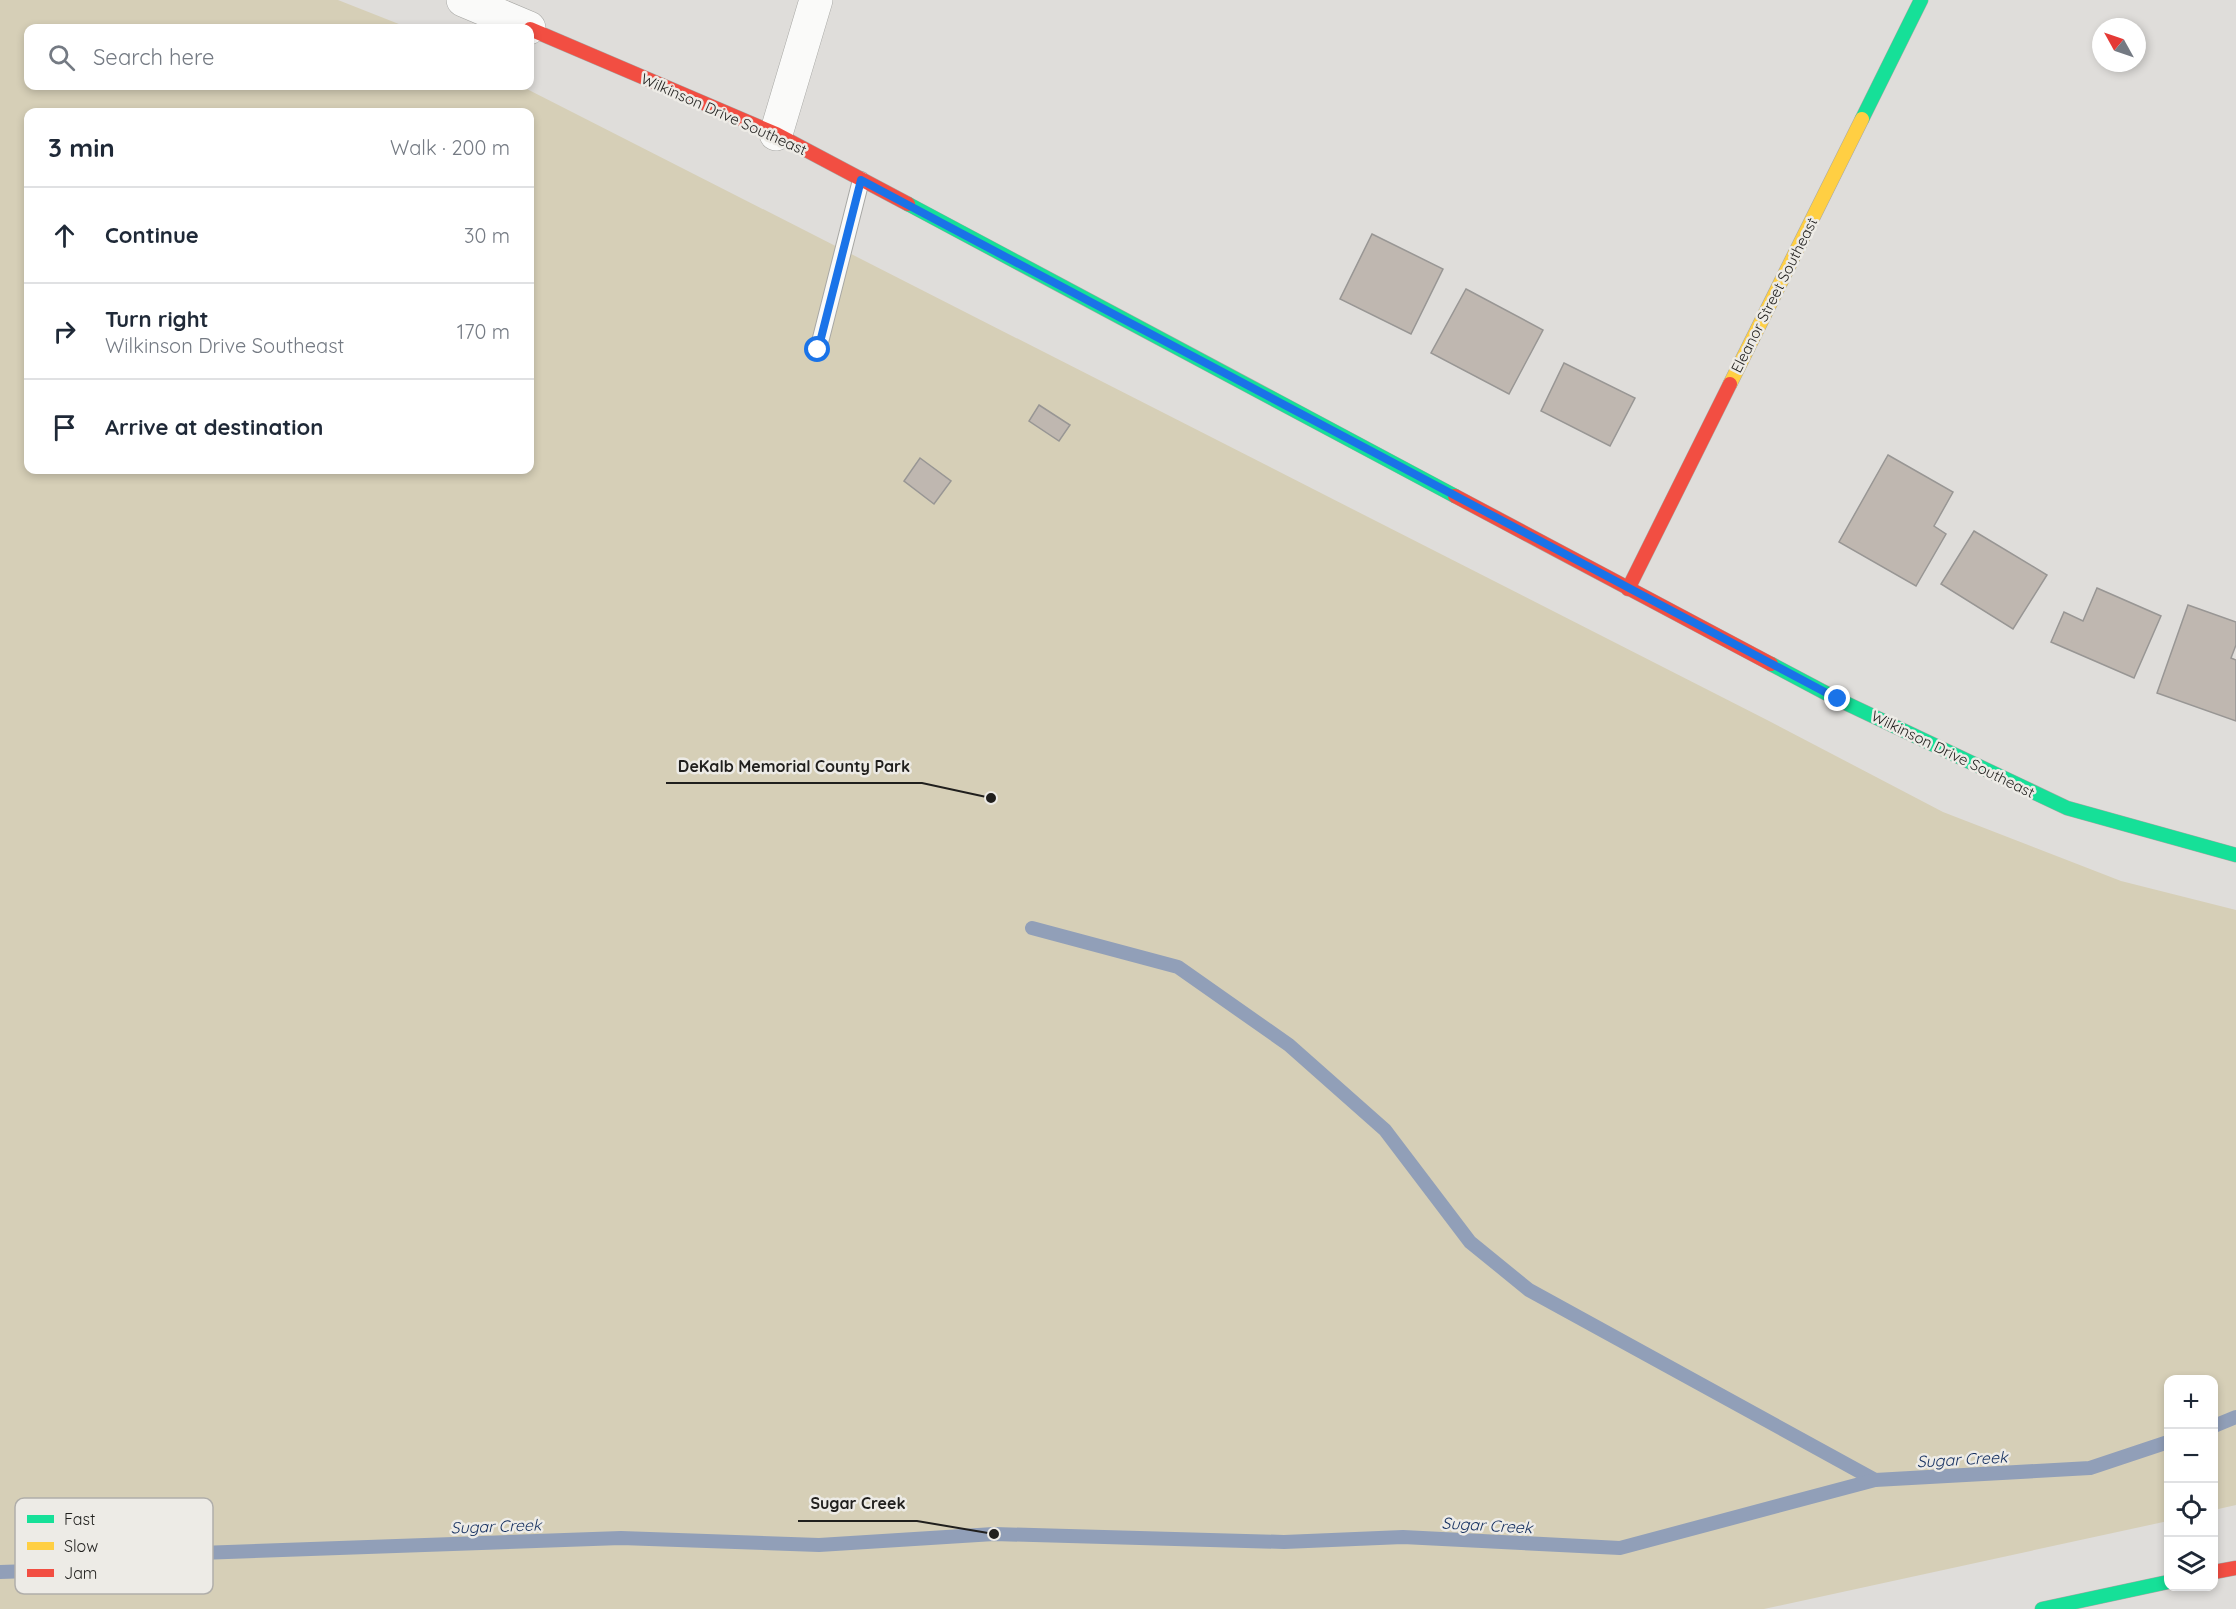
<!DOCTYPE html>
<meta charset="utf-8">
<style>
body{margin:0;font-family:Quicksand,sans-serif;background:#f6f6f7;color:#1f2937}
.controls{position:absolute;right:18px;bottom:18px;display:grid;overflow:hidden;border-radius:12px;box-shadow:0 3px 9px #0003}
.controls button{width:54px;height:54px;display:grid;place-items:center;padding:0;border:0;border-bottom:2px solid #e0e1e3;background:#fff;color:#1f2937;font:30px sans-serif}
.compass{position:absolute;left:2092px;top:18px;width:54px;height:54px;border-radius:50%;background:#fff;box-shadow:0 3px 9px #0003;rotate:310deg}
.stop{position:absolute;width:18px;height:18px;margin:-14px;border:4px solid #1a73e8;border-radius:50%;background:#fff}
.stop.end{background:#1a73e8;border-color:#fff;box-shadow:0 2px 6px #0008}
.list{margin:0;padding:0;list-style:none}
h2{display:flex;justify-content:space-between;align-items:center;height:78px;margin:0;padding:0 24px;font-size:26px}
h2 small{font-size:20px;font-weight:400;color:#747a83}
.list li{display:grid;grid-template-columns:39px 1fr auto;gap:18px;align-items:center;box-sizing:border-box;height:96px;padding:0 24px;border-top:2px solid #e0e1e3}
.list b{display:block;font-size:22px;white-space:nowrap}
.list p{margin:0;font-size:20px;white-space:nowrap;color:#747a83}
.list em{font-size:20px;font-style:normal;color:#747a83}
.icon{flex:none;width:33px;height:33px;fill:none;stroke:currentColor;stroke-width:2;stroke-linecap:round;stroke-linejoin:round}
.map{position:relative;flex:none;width:2236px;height:1609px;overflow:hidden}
.search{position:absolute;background:#fff;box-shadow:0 3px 9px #0003;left:24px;top:24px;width:510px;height:66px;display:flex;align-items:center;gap:15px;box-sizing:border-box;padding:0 21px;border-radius:12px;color:#747a83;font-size:22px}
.panel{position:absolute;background:#fff;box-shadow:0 3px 9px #0003;left:24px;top:108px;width:510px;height:366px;border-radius:12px}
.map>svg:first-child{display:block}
.green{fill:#d6cfb7;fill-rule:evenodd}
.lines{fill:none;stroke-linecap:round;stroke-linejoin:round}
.stream{stroke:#919fb8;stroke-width:14}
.building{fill:#bfb7b0;stroke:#989694;stroke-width:1.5}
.lane-casing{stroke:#a7a7a4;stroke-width:18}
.street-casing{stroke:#a7a7a4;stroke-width:34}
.fast-casing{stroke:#a7a7a4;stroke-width:15}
.slow-casing{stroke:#a7a7a4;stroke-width:15}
.jam-casing{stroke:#a7a7a4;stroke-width:15}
.lane{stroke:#fafaf9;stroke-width:16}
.street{stroke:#fafaf9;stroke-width:33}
.fast{stroke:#16e098;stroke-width:14}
.slow{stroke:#ffcf43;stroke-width:14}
.jam{stroke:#f24e42;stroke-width:14}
.route{stroke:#1a73e8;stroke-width:8}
.labels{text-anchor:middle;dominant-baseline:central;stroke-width:5;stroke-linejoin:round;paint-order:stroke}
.street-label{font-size:15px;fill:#201f1d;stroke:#edebe6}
.water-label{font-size:16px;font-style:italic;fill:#153060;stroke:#edebe6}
.key{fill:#edebe6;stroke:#b0aeaa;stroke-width:1.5}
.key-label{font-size:16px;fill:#201f1d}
.leader{fill:none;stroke:#201f1d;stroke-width:2}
.callout-dot{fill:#201f1d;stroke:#edebe6;stroke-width:2}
.callout-label{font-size:16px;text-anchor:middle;font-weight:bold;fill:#201f1d;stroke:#edebe6;stroke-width:5;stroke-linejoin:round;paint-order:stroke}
</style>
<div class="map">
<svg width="2236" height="1609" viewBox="0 0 2236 1609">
<rect width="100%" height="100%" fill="#dfddda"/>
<!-- green -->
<path class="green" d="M0,0H338L409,28H28V86H521L1769,721L1943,812L2121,881L2236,910V1505L2214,1510V1380H2168V1521L1764,1609H0ZM28,112H530V470H28Z"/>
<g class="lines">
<!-- stream -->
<g class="stream">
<polyline points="1032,928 1178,967 1289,1045 1385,1130 1470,1242 1529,1290 1875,1480"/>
<polyline points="2214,1426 2236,1417"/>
<polyline points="0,1572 60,1570 143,1555 621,1538 819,1545 994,1534 1284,1542 1403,1537 1620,1548 1875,1480 2090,1468 2168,1442"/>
</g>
</g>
<!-- building -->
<g class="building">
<polygon points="1372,234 1443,269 1411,334 1340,299"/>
<polygon points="1466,289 1543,330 1509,394 1431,353"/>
<polygon points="1564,363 1635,398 1610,446 1541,411"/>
<polygon points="1039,405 1070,425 1059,441 1029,421"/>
<polygon points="1888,455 1953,492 1934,526 1946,534 1916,586 1839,542"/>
<polygon points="920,458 951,481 934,504 904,481"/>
<polygon points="1974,531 2047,575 2013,629 1941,584"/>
<polygon points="2097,588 2161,616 2134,678 2051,642 2064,612 2083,621"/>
<polygon points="2188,605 2236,622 2236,645 2231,658 2236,660 2236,721 2157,693"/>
</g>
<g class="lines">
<!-- lane casing -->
<g class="lane-casing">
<polyline id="lane" points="818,350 861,180"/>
</g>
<!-- street casing -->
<g class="street-casing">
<g id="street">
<polyline points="463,0 529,28"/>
<polyline points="776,134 816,0"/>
</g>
</g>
<!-- fast casing -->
<g class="fast-casing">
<g id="fast">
<polyline points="1862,119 1921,0"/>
<polyline points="908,204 1455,496"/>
<polyline points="1771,664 1837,699 2067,808 2236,855"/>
<polyline points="2042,1609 2168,1582"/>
</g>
</g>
<!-- slow casing -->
<g class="slow-casing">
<polyline id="slow" points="1730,384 1862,119"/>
</g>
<!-- jam casing -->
<g class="jam-casing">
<g id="jam">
<polyline points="530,29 776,134 908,204"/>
<polyline points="1455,496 1771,664"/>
<polyline points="1628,589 1730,384"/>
<polyline points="2214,1572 2236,1568"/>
</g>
</g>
<!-- lane -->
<use href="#lane" class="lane"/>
<!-- street -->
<use href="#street" class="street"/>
<!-- fast -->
<use href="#fast" class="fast"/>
<!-- slow -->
<use href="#slow" class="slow"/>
<!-- jam -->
<use href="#jam" class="jam"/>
</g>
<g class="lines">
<!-- route -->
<polyline class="route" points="818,350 861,180 1838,699"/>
</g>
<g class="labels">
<!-- street labels -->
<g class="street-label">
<text transform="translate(724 114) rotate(24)">Wilkinson Drive Southeast</text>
<text transform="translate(1774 295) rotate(-63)">Eleanor Street Southeast</text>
<text transform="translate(1953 754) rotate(26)">Wilkinson Drive Southeast</text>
</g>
<!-- water labels -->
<g class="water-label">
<text transform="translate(1962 1459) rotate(-3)">Sugar Creek</text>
<text transform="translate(1487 1525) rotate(3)">Sugar Creek</text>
<text transform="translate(496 1526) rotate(-2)">Sugar Creek</text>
</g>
</g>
<!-- legend -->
<rect x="15" y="1498" width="198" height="96" rx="9" class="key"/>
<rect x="27" y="1515" width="27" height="8" fill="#16e098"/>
<rect x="27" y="1542" width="27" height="8" fill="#ffcf43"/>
<rect x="27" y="1569" width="27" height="8" fill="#f24e42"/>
<g class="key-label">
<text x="64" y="1525">Fast</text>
<text x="64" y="1552">Slow</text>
<text x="64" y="1579">Jam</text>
</g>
<!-- callouts -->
<path class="leader" d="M991 798L922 783H666M994 1534L917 1521H798"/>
<g class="callout-dot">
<circle cx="991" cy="798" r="6"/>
<circle cx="994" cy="1534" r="6"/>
</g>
<g class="callout-label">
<text x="794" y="772">DeKalb Memorial County Park</text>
<text x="858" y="1509">Sugar Creek</text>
</g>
</svg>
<div class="controls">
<button>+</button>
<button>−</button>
<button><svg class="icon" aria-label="locate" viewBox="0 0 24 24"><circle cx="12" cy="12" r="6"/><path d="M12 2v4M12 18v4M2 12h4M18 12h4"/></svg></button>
<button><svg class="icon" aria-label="layers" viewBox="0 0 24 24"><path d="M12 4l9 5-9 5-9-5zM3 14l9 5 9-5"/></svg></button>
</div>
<svg class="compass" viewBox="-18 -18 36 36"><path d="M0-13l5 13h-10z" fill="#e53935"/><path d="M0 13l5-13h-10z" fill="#747a83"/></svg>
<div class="stop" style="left:818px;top:350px"></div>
<div class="stop end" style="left:1838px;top:699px"></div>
<div class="search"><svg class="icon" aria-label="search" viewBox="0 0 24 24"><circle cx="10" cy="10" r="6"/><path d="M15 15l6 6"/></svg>Search here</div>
<section class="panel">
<h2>3 min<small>Walk · 200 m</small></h2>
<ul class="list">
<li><svg class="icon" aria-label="ahead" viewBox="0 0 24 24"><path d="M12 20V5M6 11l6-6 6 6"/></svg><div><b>Continue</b></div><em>30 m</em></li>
<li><svg class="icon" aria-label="right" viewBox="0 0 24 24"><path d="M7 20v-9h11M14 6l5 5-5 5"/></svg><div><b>Turn right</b><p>Wilkinson Drive Southeast</p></div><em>170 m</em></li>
<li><svg class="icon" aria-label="arrive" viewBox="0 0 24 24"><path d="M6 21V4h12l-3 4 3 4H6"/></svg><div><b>Arrive at destination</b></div></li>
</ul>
</section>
</div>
